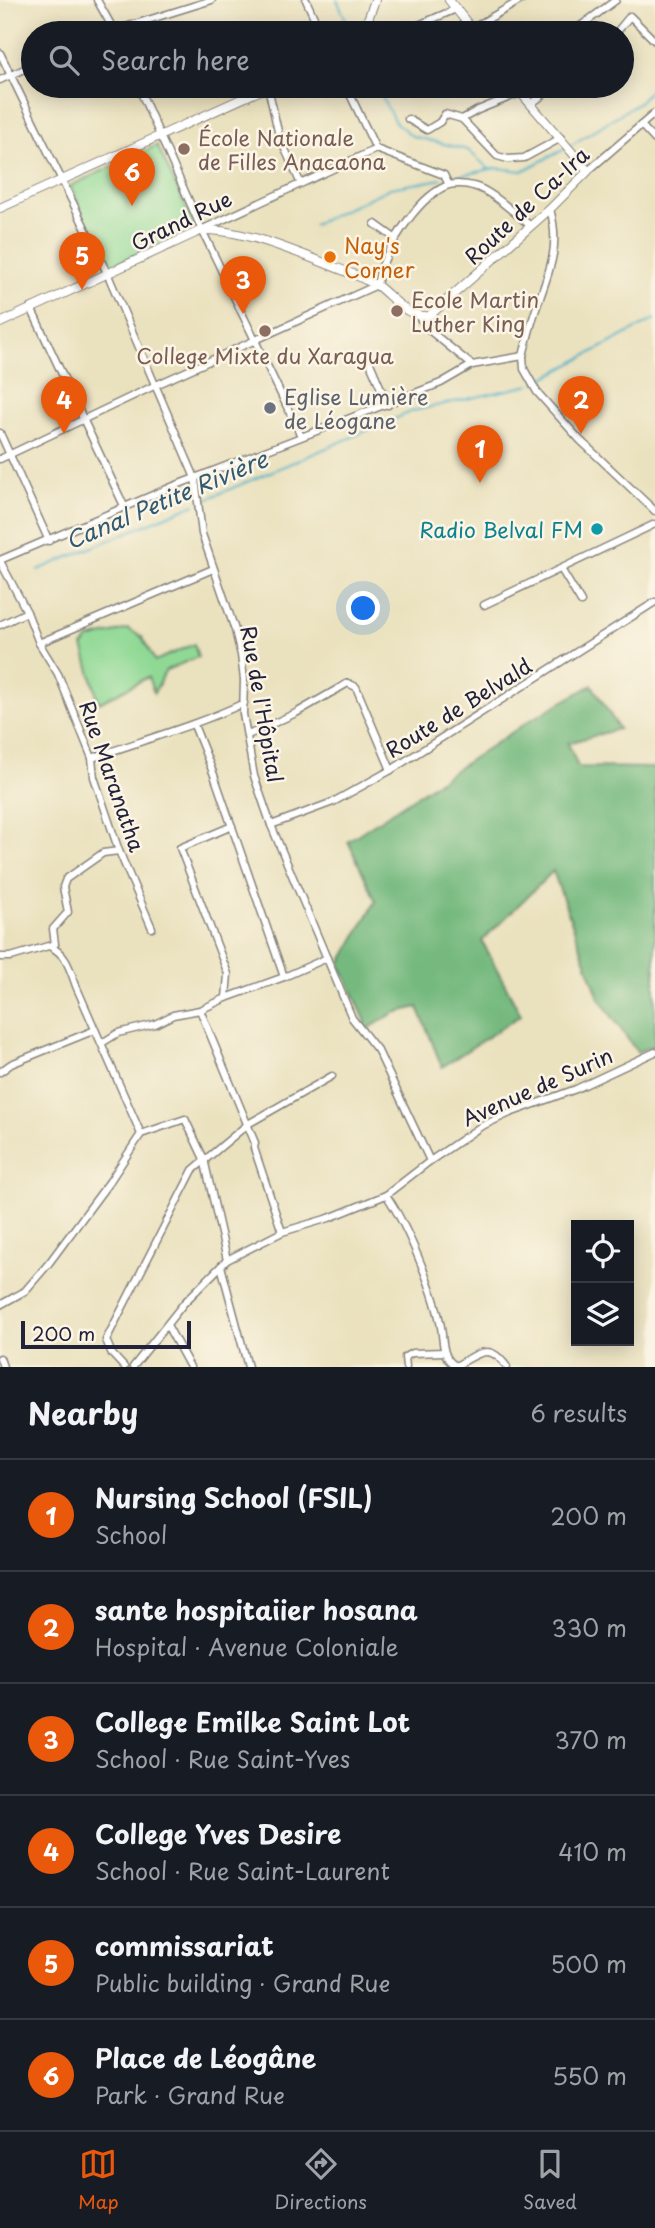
<!DOCTYPE html>
<meta charset="utf-8">
<style>
body{margin:0;font-family:"Playpen Sans",sans-serif;background:#20242c;color:#f1f3f6}
.controls{position:absolute;right:21px;bottom:21px;display:grid;overflow:hidden;border-radius:0px;box-shadow:0 4px 18px #0003}
.controls button{width:63px;height:63px;display:grid;place-items:center;padding:0;border:0;border-bottom:2px solid #363941;background:#171b24;color:#f1f3f6;font:35px sans-serif}
.scale{position:absolute;left:21px;bottom:18px;width:170px;box-sizing:border-box;padding-left:7px;border:4px solid #22223b;border-top:0;font-size:19px;line-height:24px;white-space:nowrap;color:#22223b;-webkit-text-stroke:5px #fcf5e5;paint-order:stroke}
.you{position:absolute;left:364px;top:609px;width:24px;height:24px;margin:-18px;border:5px solid #fff;border-radius:50%;background:#1a73e8;box-shadow:0 0 0 10px #1a73e833}
.badge{display:grid;place-items:center;width:46px;height:46px;border-radius:50%;background:#ea580c;color:#fff;font-size:23px;font-weight:700}
.pin{position:absolute;translate:-50% -58px;filter:drop-shadow(0 2px 4px #0008)}
.pin::after{content:'';position:absolute;top:37px;width:24px;height:21px;background:inherit;clip-path:polygon(0 0,100% 0,50% 100%)}
.list{margin:0;padding:0;list-style:none}
h2{display:flex;justify-content:space-between;align-items:center;height:91px;margin:0;padding:0 28px;font-size:30px}
h2 small{font-size:23px;font-weight:400;color:#9ea1a6}
.list li{display:grid;grid-template-columns:46px 1fr auto;gap:21px;align-items:center;box-sizing:border-box;height:112px;padding:0 28px;border-top:2px solid #363941}
.list b{display:block;font-size:26px;white-space:nowrap}
.list p{margin:0;font-size:23px;white-space:nowrap;color:#9ea1a6}
.list em{font-size:23px;font-style:normal;color:#9ea1a6}
.icon{flex:none;width:38px;height:38px;fill:none;stroke:currentColor;stroke-width:2;stroke-linecap:round;stroke-linejoin:round}
.map{position:relative;flex:none;width:655px;height:1367px;overflow:hidden}
.search{position:absolute;background:#171b24;box-shadow:0 4px 18px #0003;left:21px;right:21px;top:21px;height:77px;display:flex;align-items:center;gap:18px;box-sizing:border-box;padding:0 24px;border-radius:38px;color:#9ea1a6;font-size:26px}
.sheet{height:763px;background:#171b24}
nav{display:flex;justify-content:space-around;align-items:center;box-sizing:border-box;height:98px;border-top:2px solid #363941;background:#171b24;font-size:19px;color:#9ea1a6}
nav a{display:grid;justify-items:center;gap:4px}
nav .on{color:#ea580c}
.map>svg:first-child{display:block}
.green{fill:#90d995;stroke:#597e68;stroke-width:2}
.forest{fill:#74b97e;stroke:#4b6e5c;stroke-width:2}
.lines{fill:none;stroke-linecap:round;stroke-linejoin:round}
.stream{stroke:#48afc7;stroke-width:2}
.minor-casing{stroke:#86827c;stroke-width:9}
.tertiary-casing{stroke:#86827c;stroke-width:10}
.minor{stroke:#fff;stroke-width:6}
.tertiary{stroke:#fff;stroke-width:8}
.education-dot{fill:#8d6e63;stroke:#fcf5e5;stroke-width:2.5}
.food-dot{fill:#e8710a;stroke:#fcf5e5;stroke-width:2.5}
.worship-dot{fill:#6b7280;stroke:#fcf5e5;stroke-width:2.5}
.culture-dot{fill:#0f9aa8;stroke:#fcf5e5;stroke-width:2.5}
.labels{text-anchor:middle;dominant-baseline:central;stroke-width:5;stroke-linejoin:round;paint-order:stroke}
.education-label{font-size:21px;fill:#785e54;stroke:#fcf5e5;text-anchor:start}
.street-label{font-size:21px;fill:#22223b;stroke:#fcf5e5}
.food-label{font-size:21px;fill:#c56008;stroke:#fcf5e5;text-anchor:start}
.worship-label{font-size:21px;fill:#5b616d;stroke:#fcf5e5;text-anchor:start}
.culture-label{font-size:21px;fill:#0d838f;stroke:#fcf5e5;text-anchor:end}
.water-label{font-size:23px;font-style:italic;fill:#315a73;stroke:#fcf5e5}
</style>
<div class="map">
<svg width="655" height="1367" viewBox="0 0 655 1367">
<rect width="100%" height="100%" fill="#fcf5e5"/>
<filter id="ink" filterUnits="userSpaceOnUse"><feTurbulence type="fractalNoise" baseFrequency=".0143" numOctaves="2"/><feDisplacementMap in="SourceGraphic" scale="14" xChannelSelector="R" yChannelSelector="G"/><feConvolveMatrix kernelMatrix="1 2 1 2 8 2 1 2 1" color-interpolation-filters="sRGB"/></filter>
<filter id="wash" filterUnits="userSpaceOnUse"><feTurbulence type="fractalNoise" baseFrequency=".00686" numOctaves="4" result="noise"/><feDisplacementMap in="SourceGraphic" scale="28" xChannelSelector="R" yChannelSelector="G"/><feGaussianBlur stdDeviation="1.57" result="paint"/><feColorMatrix in="noise" values="0 0 0 0 0 0 0 0 0 0 0 0 0 0 0 0 0 1.4 0 .05"/><feComposite in="paint" operator="in"/></filter>
<g filter="url(#wash)">
<rect width="100%" height="100%" fill="#eae1be"/>
<!-- green -->
<g class="green">
<polygon points="157,145 195,227 108,268 70,186"/>
<polygon points="128,629 142,637 155,661 194,644 198,657 166,670 154,693 148,677 99,703 83,646 89,639"/>
</g>
<!-- forest -->
<polygon class="forest" points="592,685 619,729 568,743 578,767 655,768 655,1045 637,1052 599,998 553,871 482,941 521,1015 442,1067 418,1007 394,1013 366,1030 362,1026 366,1022 340,964 376,901 348,841 532,719"/>
<g class="lines">
<!-- stream -->
<g class="stream">
<polyline points="337,0 352,33"/>
<polyline points="376,86 395,122 412,136 468,150 489,169"/>
<polyline points="570,146 639,102 655,85"/>
<polyline points="448,178 497,168 522,171 565,149"/>
<polyline points="313,225 390,188 442,179"/>
<polyline points="535,383 655,319"/>
<polyline points="200,502 413,411 530,385"/>
<polyline points="38,570 195,504"/>
</g>
</g>
</g>
<g filter="url(#ink)">
<g class="lines">
<!-- minor casing -->
<g class="minor-casing">
<g id="minor">
<polyline points="97,0 115,32"/>
<polyline points="306,0 321,33"/>
<polyline points="471,29 521,0"/>
<polyline points="106,33 212,0"/>
<polyline points="400,33 456,9"/>
<polyline points="445,33 467,23"/>
<polyline points="571,33 616,0"/>
<polyline points="616,33 630,16 655,41"/>
<polyline points="0,53 108,275 195,478 202,534 235,630 241,655 244,680 243,714 254,776 271,825 352,1018 378,1051 430,1161"/>
<polyline points="0,80 33,65"/>
<polyline points="138,86 202,230 301,436"/>
<polyline points="346,86 376,149 444,175 449,185"/>
<polyline points="268,87 279,136 300,182"/>
<polyline points="531,104 555,86"/>
<polyline points="408,119 427,130 440,122 445,114 462,119 497,156 508,159 524,158 561,138"/>
<polyline points="462,119 478,110 520,93"/>
<polyline points="641,125 655,140"/>
<polyline points="588,171 655,113"/>
<path d="M550,209C561,247 549,272 536,309C531,324 527,340 523,356L524,369L537,392L580,440L655,511"/>
<polyline points="375,224 396,239"/>
<polyline points="203,229 376,149"/>
<polyline points="31,308 125,508"/>
<polyline points="418,316 429,330 472,365"/>
<polyline points="370,363 388,405"/>
<polyline points="0,433 49,541"/>
<path d="M0,459L156,385L377,285C382,253 416,199 446,186C453,183 466,184 473,186C491,190 515,214 531,226"/>
<polyline points="0,560 174,486 441,383 472,365 523,356"/>
<polyline points="0,561 27,612 39,643 58,674 92,758 94,777 119,851 152,928"/>
<polyline points="561,569 581,602"/>
<polyline points="484,605 655,524"/>
<polyline points="0,625 27,612"/>
<polyline points="39,643 213,569"/>
<polyline points="248,735 296,713 348,683 356,687 391,770"/>
<path d="M92,758C143,740 195,726 244,703"/>
<polyline points="271,825 333,802 391,770 655,602"/>
<path d="M49,946C66,953 70,969 76,986L141,1134"/>
<polyline points="0,957 11,957 55,944 53,929 68,912 63,887 66,879 103,853 119,851"/>
<polyline points="284,977 327,958"/>
<polyline points="226,998 228,974 180,848 232,826"/>
<polyline points="200,1010 255,1143 254,1148 282,1232"/>
<polyline points="102,1043 118,1033 155,1024 173,1015 200,1010 226,998 284,977 214,775 194,725"/>
<polyline points="0,1072 11,1064 95,1030"/>
<path d="M386,1195C406,1223 433,1288 440,1322C444,1337 440,1358 456,1366C478,1354 489,1341 507,1367"/>
<polyline points="221,1266 248,1367"/>
<polyline points="0,1305 25,1291 49,1263 110,1181 141,1134 185,1119 204,1159 227,1260"/>
<polyline points="167,1325 190,1367"/>
<polyline points="0,1358 3,1367"/>
<polyline points="124,1367 112,1354 106,1340 193,1170 248,1124 332,1076"/>
<polyline points="133,1367 184,1303 227,1260 282,1232 329,1218 386,1195 430,1161 480,1127 510,1113 576,1089 655,1052"/>
<polyline points="406,1367 405,1357 412,1353 444,1352"/>
</g>
</g>
<!-- tertiary casing -->
<g class="tertiary-casing">
<g id="tertiary">
<polyline points="449,0 475,33"/>
<polyline points="363,33 375,0"/>
<polyline points="0,208 270,86"/>
<path d="M0,323L202,230C247,228 314,260 358,276C365,280 373,283 379,287C394,299 408,318 429,316L550,209L588,171L515,86"/>
</g>
</g>
<!-- minor -->
<use href="#minor" class="minor"/>
<!-- tertiary -->
<use href="#tertiary" class="tertiary"/>
</g>
</g>
<!-- markers -->
<g class="education-dot">
<circle cx="184" cy="149" r="7"/>
<circle cx="397" cy="311" r="7"/>
<circle cx="265" cy="331" r="7"/>
</g>
<circle class="food-dot" cx="330" cy="257" r="7"/>
<circle class="worship-dot" cx="270" cy="408" r="7"/>
<circle class="culture-dot" cx="597" cy="529" r="7"/>
<g class="labels">
<!-- education labels -->
<g class="education-label">
<text x="198" y="137">École Nationale<tspan x="198" dy="24">de Filles Anacaona</tspan></text>
<text x="411" y="299">Ecole Martin<tspan x="411" dy="24">Luther King</tspan></text>
<text x="265" y="355" text-anchor="middle">College Mixte du Xaragua</text>
</g>
<!-- street labels -->
<g class="street-label">
<text transform="translate(526 205) rotate(-43)">Route de Ca-Ira</text>
<text transform="translate(181 220) rotate(-26)">Grand Rue</text>
<text transform="translate(263 704) rotate(80)">Rue de l'Hôpital</text>
<text transform="translate(458 707) rotate(-32)">Route de Belvald</text>
<text transform="translate(113 776) rotate(71)">Rue Maranatha</text>
<text transform="translate(537 1086) rotate(-24)">Avenue de Surin</text>
</g>
<!-- food labels -->
<g class="food-label">
<text x="344" y="245">Nay's<tspan x="344" dy="24">Corner</tspan></text>
</g>
<!-- worship labels -->
<g class="worship-label">
<text x="284" y="396">Eglise Lumière<tspan x="284" dy="24">de Léogane</tspan></text>
</g>
<!-- culture labels -->
<g class="culture-label">
<text x="583" y="529">Radio Belval FM</text>
</g>
<!-- water labels -->
<g class="water-label">
<text transform="translate(166 499) rotate(-23)">Canal Petite Rivière</text>
</g>
</g>
</svg>
<div class="controls">
<button><svg class="icon" aria-label="locate" viewBox="0 0 24 24"><circle cx="12" cy="12" r="6"/><path d="M12 2v4M12 18v4M2 12h4M18 12h4"/></svg></button>
<button><svg class="icon" aria-label="layers" viewBox="0 0 24 24"><path d="M12 4l9 5-9 5-9-5zM3 14l9 5 9-5"/></svg></button>
</div>
<div class="scale">200 m</div>
<div class="you"></div>
<div class="pin badge" style="left:480px;top:483px">1</div>
<div class="pin badge" style="left:581px;top:434px">2</div>
<div class="pin badge" style="left:243px;top:314px">3</div>
<div class="pin badge" style="left:64px;top:434px">4</div>
<div class="pin badge" style="left:82px;top:290px">5</div>
<div class="pin badge" style="left:132px;top:206px">6</div>
<div class="search"><svg class="icon" aria-label="search" viewBox="0 0 24 24"><circle cx="10" cy="10" r="6"/><path d="M15 15l6 6"/></svg>Search here</div>
</div>
<section class="sheet">
<h2>Nearby<small>6 results</small></h2>
<ul class="list">
<li><span class="badge">1</span><div><b>Nursing School (FSIL)</b><p>School</p></div><em>200 m</em></li>
<li><span class="badge">2</span><div><b>sante hospitaiier hosana</b><p>Hospital · Avenue Coloniale</p></div><em>330 m</em></li>
<li><span class="badge">3</span><div><b>College Emilke Saint Lot</b><p>School · Rue Saint-Yves</p></div><em>370 m</em></li>
<li><span class="badge">4</span><div><b>College Yves Desire</b><p>School · Rue Saint-Laurent</p></div><em>410 m</em></li>
<li><span class="badge">5</span><div><b>commissariat</b><p>Public building · Grand Rue</p></div><em>500 m</em></li>
<li><span class="badge">6</span><div><b>Place de Léogâne</b><p>Park · Grand Rue</p></div><em>550 m</em></li>
</ul>
</section>
<nav>
<a class="on"><svg class="icon" aria-label="map" viewBox="0 0 24 24"><path d="M3 6l6-2 6 2 6-2v14l-6 2-6-2-6 2zM9 4v14M15 6v14"/></svg>Map</a>
<a><svg class="icon" aria-label="directions" viewBox="0 0 24 24"><path d="M12 3l9 9-9 9-9-9zM9 14v-3h6M13 9l2 2-2 2"/></svg>Directions</a>
<a><svg class="icon" aria-label="saved" viewBox="0 0 24 24"><path d="M7 4h10v16l-5-4-5 4z"/></svg>Saved</a>
</nav>
